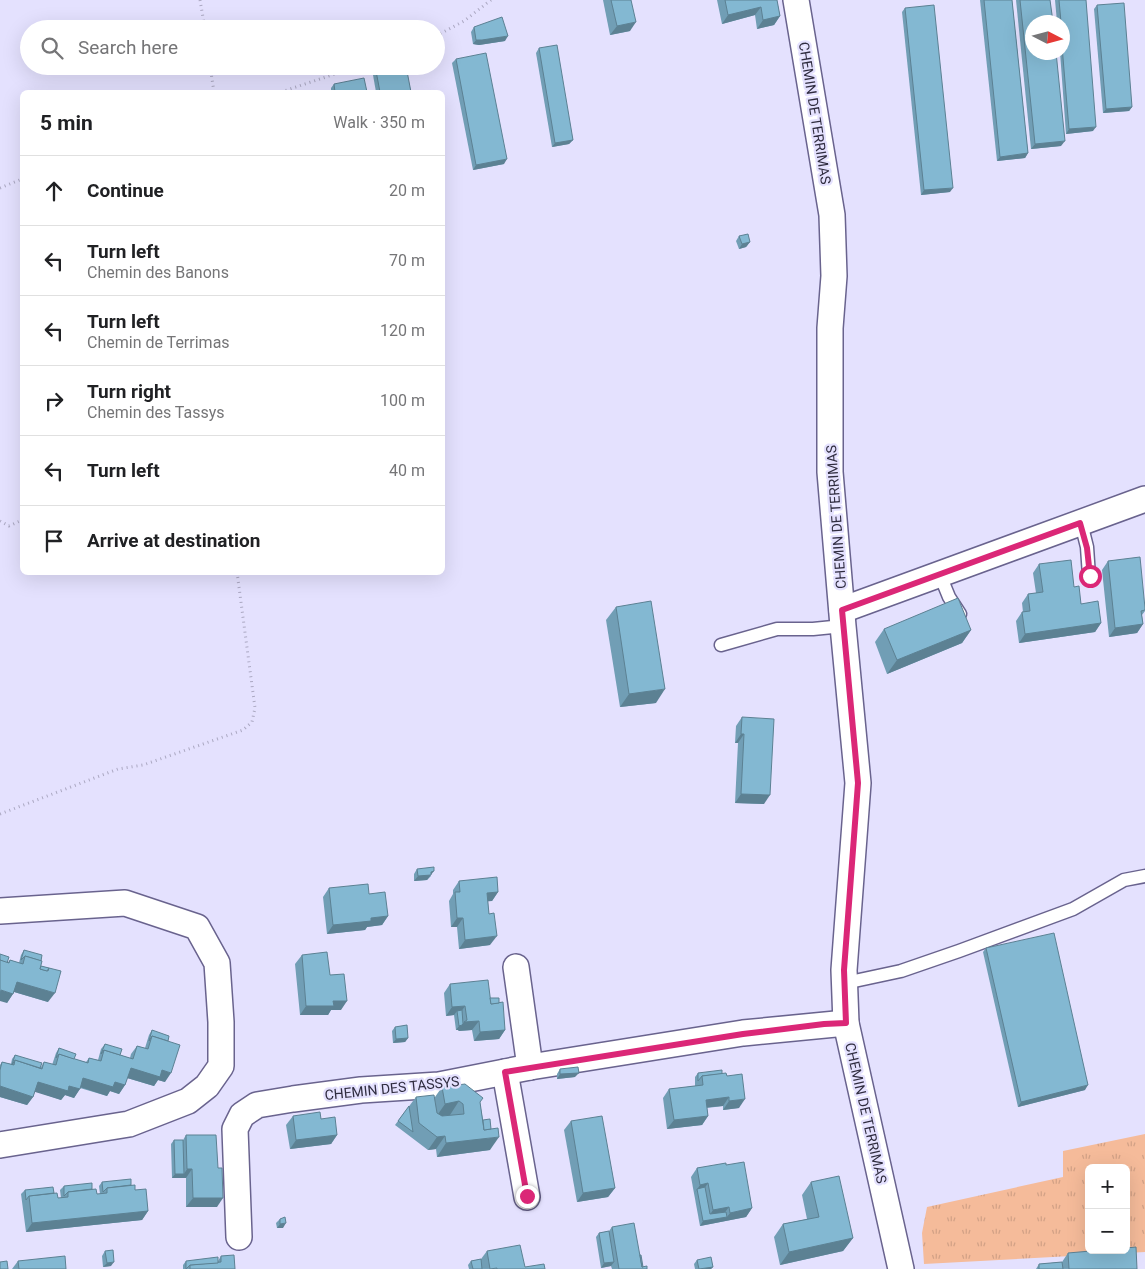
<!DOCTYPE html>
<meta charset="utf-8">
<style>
body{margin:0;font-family:Roboto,sans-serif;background:#f6f6f6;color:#202124}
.controls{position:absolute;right:15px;bottom:15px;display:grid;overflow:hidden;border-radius:8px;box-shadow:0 5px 20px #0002}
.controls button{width:45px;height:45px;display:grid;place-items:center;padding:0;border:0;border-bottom:1px solid #e0e0e0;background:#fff;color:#202124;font:25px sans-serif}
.compass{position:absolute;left:1025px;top:15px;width:45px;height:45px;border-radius:50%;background:#fff;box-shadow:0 5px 20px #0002;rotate:96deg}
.stop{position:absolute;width:15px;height:15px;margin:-11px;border:4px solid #db2777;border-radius:50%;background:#fff}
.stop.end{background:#db2777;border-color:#fff;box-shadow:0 1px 5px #0008}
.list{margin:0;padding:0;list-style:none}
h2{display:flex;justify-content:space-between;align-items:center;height:65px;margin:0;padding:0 20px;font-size:21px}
h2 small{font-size:16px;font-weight:400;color:#757577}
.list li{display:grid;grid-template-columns:32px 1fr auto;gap:15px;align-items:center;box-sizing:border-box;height:70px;padding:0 20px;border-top:1px solid #e0e0e0}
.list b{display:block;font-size:19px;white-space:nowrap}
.list p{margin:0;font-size:16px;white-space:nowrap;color:#757577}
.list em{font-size:16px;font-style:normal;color:#757577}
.icon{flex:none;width:28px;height:28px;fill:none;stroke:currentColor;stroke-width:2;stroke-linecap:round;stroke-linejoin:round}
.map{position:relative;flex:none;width:1145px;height:1269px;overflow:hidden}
.search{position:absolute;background:#fff;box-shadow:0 5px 20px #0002;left:20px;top:20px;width:425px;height:55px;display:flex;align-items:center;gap:12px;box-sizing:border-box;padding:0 18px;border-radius:28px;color:#757577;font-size:19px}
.panel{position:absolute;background:#fff;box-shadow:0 5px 20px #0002;left:20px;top:90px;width:425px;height:485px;border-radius:8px}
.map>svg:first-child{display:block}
.grass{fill:url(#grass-tufts);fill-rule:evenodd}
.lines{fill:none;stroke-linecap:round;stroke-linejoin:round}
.lane-casing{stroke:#69638e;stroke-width:15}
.street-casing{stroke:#69638e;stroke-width:28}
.path{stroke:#aba8c2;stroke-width:3;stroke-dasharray:1 4;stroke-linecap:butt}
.lane{stroke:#fff;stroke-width:12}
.street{stroke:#fff;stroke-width:25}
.wall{fill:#719eb5}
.shaded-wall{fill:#5c8193}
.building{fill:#83b8d2;stroke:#5c8193}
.route{stroke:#db2777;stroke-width:6}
.labels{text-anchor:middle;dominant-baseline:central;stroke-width:4.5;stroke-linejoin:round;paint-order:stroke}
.street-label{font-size:14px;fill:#2f2c3f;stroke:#e4e1fe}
</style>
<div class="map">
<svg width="1145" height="1269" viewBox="0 0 1145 1269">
<defs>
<pattern id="grass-tufts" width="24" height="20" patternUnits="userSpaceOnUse" patternTransform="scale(1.25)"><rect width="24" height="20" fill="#f5bb9a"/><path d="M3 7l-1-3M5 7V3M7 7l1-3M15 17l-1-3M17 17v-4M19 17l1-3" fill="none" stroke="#d2a186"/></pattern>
</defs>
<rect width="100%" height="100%" fill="#e4e1fe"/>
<!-- grass -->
<path class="grass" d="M1145,1134V1252L924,1264L922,1233L927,1207L1063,1177V1151ZM1089,1168H1126V1250H1089Z"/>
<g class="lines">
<!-- lane casing -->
<g class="lane-casing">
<g id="lane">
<polyline points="1081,523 1087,547 1089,576"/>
<polyline points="940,575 949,597 960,614"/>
<polyline points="721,645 777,629 813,629 843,626"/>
<polyline points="845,983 901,971 959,951 1073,909 1124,880 1145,876"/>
</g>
</g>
<!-- street casing -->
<g class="street-casing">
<g id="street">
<polyline points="796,0 832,215 834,276 830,328 830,472 843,626 858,783 844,970 846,1023 901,1269"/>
<polyline points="842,610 1145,499"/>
<polyline points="0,911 125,903 197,927 217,963 221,1022 221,1066 207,1086 188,1101 129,1124 0,1145"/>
<polyline points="516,967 530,1067"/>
<polyline points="505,1072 527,1197"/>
<polyline points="239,1237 235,1129 242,1115 257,1105 293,1099 361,1090 439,1085 530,1067 743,1033 846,1023"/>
</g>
</g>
<!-- path -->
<g class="path">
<polyline points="200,0 205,29"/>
<polyline points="436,36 464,21 491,0"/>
<polyline points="210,66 214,92"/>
<polyline points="281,92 359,66"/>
<polyline points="0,188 22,179"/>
<polyline points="0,521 9,526 22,520"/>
<polyline points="0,814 118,769 143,765 243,730 252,722 255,708 237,572"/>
</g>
<!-- lane -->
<use href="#lane" class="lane"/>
<!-- street -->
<use href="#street" class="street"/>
</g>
<!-- wall -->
<g class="wall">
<polygon points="603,0 631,0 630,31 610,35"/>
<polygon points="717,0 777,0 780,16 774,25 757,29 755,15 722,24"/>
<polygon points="980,0 1012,0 1028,153 1025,158 997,161"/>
<polygon points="1016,0 1050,0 1061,146 1031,149"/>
<polygon points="1055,0 1086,0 1093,131 1066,134 1060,52 1062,52 1062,22 1057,22"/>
<polygon points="1097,5 1132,107 1129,111 1103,113 1094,9"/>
<polygon points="905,8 950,192 921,195 902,12"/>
<polygon points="474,27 505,41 479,45 473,44 471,32"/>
<polygon points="539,48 573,140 569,144 552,147 536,53"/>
<polygon points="456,59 504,164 473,170 452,63"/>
<polygon points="376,71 411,92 376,92 373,75"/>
<polygon points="334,84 367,92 331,92 331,88"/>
<polygon points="739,236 750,242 746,247 739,249 736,241"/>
<polygon points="1108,561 1145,611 1142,615 1143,624 1137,633 1109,637 1102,570"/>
<polygon points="1039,564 1074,587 1081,604 1101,623 1095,632 1019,643 1016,621 1022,612 1023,612 1022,603 1028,594 1036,593 1033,573"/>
<polygon points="616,607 656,703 620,707 606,620"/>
<polygon points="884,629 971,630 962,643 887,674 875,642"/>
<polygon points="742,717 764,804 735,803 738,743 735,743 736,726"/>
<polygon points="417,869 431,876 427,880 414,881 414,874"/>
<polygon points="459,881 498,892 492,901 488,901 490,945 459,949 457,927 451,927 449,901 453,894 453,890"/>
<polygon points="329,888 369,894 388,916 382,925 367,927 365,930 327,934 323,897"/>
<polygon points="986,948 1085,1090 1018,1107 983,952"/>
<polygon points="24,950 41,961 41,966 49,968 48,1002 14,992 7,1003 7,963 10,960 19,963 21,955"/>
<polygon points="302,955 330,975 341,1010 331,1010 328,1015 300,1015 295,964"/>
<polygon points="450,984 490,998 499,1003 505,1030 499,1039 474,1041 472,1030 458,1031 459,1030 456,1030 454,1015 446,1016 444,993"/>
<polygon points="395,1027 408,1038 405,1042 393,1043 392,1031"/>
<polygon points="152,1030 168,1041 165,1082 158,1080 154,1086 127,1078 125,1085 119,1094 110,1091 107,1096 80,1088 74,1098 65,1095 61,1100 35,1091 33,1097 27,1105 0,1097 0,1065 2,1062 11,1064 12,1059 15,1055 41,1067 44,1062 52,1065 56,1053 59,1048 74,1059 86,1062 89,1058 98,1060 101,1049 105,1044 120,1055 130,1058 131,1054 137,1046 145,1048 149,1035"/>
<polygon points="560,1069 575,1077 557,1079 557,1074"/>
<polygon points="698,1073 722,1074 727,1076 739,1108 723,1110 723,1106 707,1108 708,1116 702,1125 667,1129 663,1098 669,1089 695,1086 695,1077"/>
<polygon points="442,1087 480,1103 483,1120 490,1150 437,1157 436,1149 428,1150 395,1125 416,1097 435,1097"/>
<polygon points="293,1116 321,1119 337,1135 331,1144 290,1149 286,1125"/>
<polygon points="571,1121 615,1188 608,1197 577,1202 564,1130"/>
<polygon points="186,1135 218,1168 217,1207 186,1207 186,1178 172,1178 171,1144 174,1140 183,1140"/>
<polygon points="726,1165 752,1208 746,1217 700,1226 691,1177 697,1168"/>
<polygon points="102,1182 131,1185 148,1211 142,1220 26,1232 21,1194 25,1190 54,1193 58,1198 61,1198 60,1190 64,1186 92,1189 97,1194 100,1194 99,1186"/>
<polygon points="811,1182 853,1238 843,1251 780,1265 774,1237 783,1224 807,1219 802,1195"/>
<polygon points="280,1219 283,1228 277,1228 276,1223"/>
<polygon points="612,1227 640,1255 643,1267 647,1269 612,1269 611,1266 601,1268 596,1237 599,1233 609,1231"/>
<polygon points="105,1251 111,1266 103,1267 102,1256"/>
<polygon points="487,1251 525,1267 545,1269 469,1269 468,1265 471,1261 481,1259"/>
<polygon points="1068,1253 1137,1269 1036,1269 1039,1264 1062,1262"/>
<polygon points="221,1256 235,1269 183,1269 183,1265 186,1261 218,1261"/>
<polygon points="697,1260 713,1267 711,1269 695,1269 694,1264"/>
<polygon points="18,1261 66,1269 12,1269"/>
</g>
<!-- shaded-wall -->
<g class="shaded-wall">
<polygon points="761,7 755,15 722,24 728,15"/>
<polygon points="780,16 774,25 757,29 763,20"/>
<polygon points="636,22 630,31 610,35 617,26"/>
<polygon points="508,36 505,41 479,45 473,44 476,40"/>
<polygon points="1132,107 1129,111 1103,113 1106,109"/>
<polygon points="1096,127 1093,131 1066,134 1069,129"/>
<polygon points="573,140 569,144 552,147 555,143"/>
<polygon points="1065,141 1061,146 1031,149 1035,144"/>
<polygon points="1028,153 1025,158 997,161 1000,157"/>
<polygon points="507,159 504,164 473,170 476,165"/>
<polygon points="953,188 950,192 921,195 924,190"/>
<polygon points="750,242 746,247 739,249 742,244"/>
<polygon points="1101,623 1095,632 1019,643 1025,634"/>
<polygon points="1143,624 1137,633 1109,637 1115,628"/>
<polygon points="971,630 962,643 887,674 897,660"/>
<polygon points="665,689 656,703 620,707 629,694"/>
<polygon points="741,734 744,734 738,743 735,743"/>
<polygon points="741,794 770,795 764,804 735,803"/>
<polygon points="434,871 427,880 414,881 418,876 431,872"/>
<polygon points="498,892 492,901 481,902 487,893"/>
<polygon points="388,916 382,925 367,927 365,930 327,934 333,925 371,918"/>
<polygon points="457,918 463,918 457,927 451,927"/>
<polygon points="497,936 490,945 459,949 465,940"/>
<polygon points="17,982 55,993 48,1002 11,991"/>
<polygon points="1,990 13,994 7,1003 0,1001 0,992"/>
<polygon points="333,1001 347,1001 341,1010 331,1010 328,1015 300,1015 306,1006"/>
<polygon points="465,1006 459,1015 457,1011 454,1015 446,1016 452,1007"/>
<polygon points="479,1021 472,1030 458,1031 459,1030 456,1030 459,1026 462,1025 464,1022"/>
<polygon points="505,1030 499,1039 474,1041 480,1032"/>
<polygon points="408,1038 405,1042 393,1043 396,1039"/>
<polygon points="131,1068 162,1070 171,1073 165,1082 158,1080 154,1086 124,1077"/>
<polygon points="579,1073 575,1077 557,1079 560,1074"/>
<polygon points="83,1078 115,1082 125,1085 119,1094 110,1091 107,1096 77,1086"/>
<polygon points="38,1082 69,1086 80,1089 74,1098 65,1095 61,1100 32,1091"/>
<polygon points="1088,1085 1085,1090 1018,1107 1021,1102"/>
<polygon points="0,1086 33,1097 27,1105 0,1097"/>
<polygon points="729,1097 723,1106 700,1108 706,1100"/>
<polygon points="745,1099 739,1108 723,1110 729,1101"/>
<polygon points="459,1101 450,1115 436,1117 445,1104"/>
<polygon points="708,1116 702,1125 667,1129 674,1120"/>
<polygon points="337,1135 331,1144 290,1149 296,1140"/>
<polygon points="445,1136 436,1149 428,1150 437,1137"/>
<polygon points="499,1137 490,1150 437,1157 446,1143"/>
<polygon points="187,1169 192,1169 186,1178 172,1178 175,1174 184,1174"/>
<polygon points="708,1183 702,1192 697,1189 694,1194 700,1185"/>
<polygon points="615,1188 608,1197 577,1202 583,1193"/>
<polygon points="193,1198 223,1198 217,1207 186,1207"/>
<polygon points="729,1207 722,1216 707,1219 713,1210"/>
<polygon points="752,1208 746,1217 700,1226 703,1221 727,1217 730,1213"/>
<polygon points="148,1211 142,1220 26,1232 32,1223"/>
<polygon points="286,1223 283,1228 277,1228 280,1224"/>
<polygon points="853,1238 843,1251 780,1265 789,1252"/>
<polygon points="114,1262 111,1266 103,1267 107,1263"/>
<polygon points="614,1262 611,1266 601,1268 604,1263"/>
<polygon points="713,1267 711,1269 700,1269"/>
</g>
<!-- building -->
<g class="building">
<polygon points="611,0 631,0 636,22 617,26"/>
<polygon points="725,0 777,0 780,16 763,20 761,7 728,15"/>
<polygon points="984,0 1012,0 1028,153 1000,157"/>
<polygon points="1020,0 1050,0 1053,22 1032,22 1032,52 1056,52 1065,141 1035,144"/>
<polygon points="1059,0 1086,0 1096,127 1069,129 1062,46 1062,22 1061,22"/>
<polygon points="1124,3 1132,107 1106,109 1097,5"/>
<polygon points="934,5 953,188 924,190 905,8"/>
<polygon points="502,17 508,36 482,40 476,40 474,27"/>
<polygon points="557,45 573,140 555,143 539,48"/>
<polygon points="486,53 507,159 476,165 456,59"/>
<polygon points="402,66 406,66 411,92 380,92 376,71"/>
<polygon points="364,78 367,92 335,92 334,84"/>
<polygon points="748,234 750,242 742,244 739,236"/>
<polygon points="1140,557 1145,608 1145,610 1141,611 1143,624 1115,628 1108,561"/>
<polygon points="1071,560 1074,587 1079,586 1081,604 1098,601 1101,623 1025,634 1022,612 1030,611 1028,594 1043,592 1039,564"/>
<polygon points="958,598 971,630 897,660 884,629"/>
<polygon points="651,601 665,689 629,694 616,607"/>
<polygon points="742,717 774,719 770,795 741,794 744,734 741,734"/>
<polygon points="434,867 434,871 431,872 431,875 418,876 417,869"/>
<polygon points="497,877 498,892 487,893 489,914 494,913 497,936 465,940 463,918 457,918 455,892 460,892 459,881"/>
<polygon points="368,884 369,894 385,892 388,916 371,918 371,921 333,925 329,888"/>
<polygon points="1054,933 1088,1085 1021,1102 986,948"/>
<polygon points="24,950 42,955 41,961 25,956 21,960"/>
<polygon points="327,952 330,975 344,974 347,1001 333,1001 334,1006 306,1006 302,955"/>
<polygon points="0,954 9,957 7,963 0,960"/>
<polygon points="25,956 42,961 40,969 48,971 49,968 61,971 55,993 17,982 13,994 1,990 0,994 0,960 9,963 10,960 23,964"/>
<polygon points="41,966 49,968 47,971 40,969"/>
<polygon points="488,980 491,1004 503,1002 505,1030 480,1032 479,1021 464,1022 467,1020 465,1006 452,1007 450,984"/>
<polygon points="490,998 499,998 499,1003 491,1004"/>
<polygon points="462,1010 463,1024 462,1025 459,1026 457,1011"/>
<polygon points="407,1025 408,1038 396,1039 395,1027"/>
<polygon points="152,1030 169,1036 168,1041 152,1036 149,1041"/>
<polygon points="152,1036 180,1045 171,1073 162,1070 160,1077 131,1068 125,1085 115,1082 113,1087 83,1078 80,1089 69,1086 68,1091 38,1082 33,1097 0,1086 0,1070 2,1062 14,1065 15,1060 42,1069 44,1062 56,1065 59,1054 88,1063 89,1058 101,1061 104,1050 133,1059 137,1046 148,1049"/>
<polygon points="105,1044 122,1049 120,1055 104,1050 101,1054"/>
<polygon points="59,1048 76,1054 74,1059 59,1054 56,1058"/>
<polygon points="15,1055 42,1063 40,1068 15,1060 12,1065"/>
<polygon points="578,1067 579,1073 560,1074 560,1069"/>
<polygon points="722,1070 722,1074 702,1076 698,1081 698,1073"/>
<polygon points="726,1073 727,1076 742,1074 745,1099 729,1101 729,1097 706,1100 708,1116 674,1120 669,1089 703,1085 702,1076"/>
<polygon points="465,1084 483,1098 480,1102 484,1130 498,1128 499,1137 446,1143 445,1136 437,1137 419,1123 416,1097 434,1095 437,1113 442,1116 464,1114 463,1104 459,1101 445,1104 442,1087"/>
<polygon points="409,1106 413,1132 398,1121"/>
<polygon points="320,1112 321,1119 335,1117 337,1135 296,1140 293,1116"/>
<polygon points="602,1116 615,1188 583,1193 571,1121"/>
<polygon points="490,1119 491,1129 484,1130 483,1120"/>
<polygon points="186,1135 216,1135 218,1168 222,1168 223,1198 193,1198 192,1169 187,1169"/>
<polygon points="174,1140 183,1140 184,1174 175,1174"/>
<polygon points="744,1162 752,1208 730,1213 729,1207 713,1210 708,1183 700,1185 697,1168 726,1163 726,1165"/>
<polygon points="839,1176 853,1238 789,1252 783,1224 819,1217 811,1182"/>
<polygon points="131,1179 131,1185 107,1188 103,1192 102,1182"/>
<polygon points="92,1183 92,1189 68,1192 64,1196 64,1186"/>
<polygon points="135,1185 135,1190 146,1189 148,1211 32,1223 29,1196 57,1193 58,1198 68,1197 68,1192 96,1189 97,1194 107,1193 107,1188"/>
<polygon points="53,1187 54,1193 29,1196 26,1200 25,1190"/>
<polygon points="705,1187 710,1214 726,1212 727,1217 703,1221 697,1189"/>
<polygon points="285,1217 286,1223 280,1224 280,1219"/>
<polygon points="634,1223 642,1267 647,1266 647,1269 619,1269 612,1227"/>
<polygon points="609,1231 614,1262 604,1263 599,1233"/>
<polygon points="520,1245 525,1267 544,1264 545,1269 497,1269 497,1268 490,1269 487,1251"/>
<polygon points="1136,1247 1137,1269 1069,1269 1068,1253 1102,1250 1126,1250 1126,1248"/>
<polygon points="113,1250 114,1262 107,1263 105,1251"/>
<polygon points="234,1255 235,1269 190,1269 190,1265 221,1262 221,1256"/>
<polygon points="640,1255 641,1255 643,1267 642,1267"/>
<polygon points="65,1256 66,1269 19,1269 18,1261"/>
<polygon points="218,1257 218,1263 190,1265 186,1269 186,1261"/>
<polygon points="711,1257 713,1267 699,1269 697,1260"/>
<polygon points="481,1259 482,1269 473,1269 471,1261"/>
<polygon points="7,1261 8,1269 0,1269 0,1262"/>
<polygon points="1062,1262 1063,1269 1039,1269 1039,1264"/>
</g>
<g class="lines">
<!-- route -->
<polyline class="route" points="527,1196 505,1072 743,1034 824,1024 846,1023 844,970 858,783 842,610 1080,523 1087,548 1090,576"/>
</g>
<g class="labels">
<!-- street labels -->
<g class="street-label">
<text transform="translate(815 113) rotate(81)">CHEMIN DE TERRIMAS</text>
<text transform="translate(836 517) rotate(-94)">CHEMIN DE TERRIMAS</text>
<text transform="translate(392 1088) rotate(-6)">CHEMIN DES TASSYS</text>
<text transform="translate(866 1113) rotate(77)">CHEMIN DE TERRIMAS</text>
</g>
</g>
</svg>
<div class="controls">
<button>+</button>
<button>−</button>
</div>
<svg class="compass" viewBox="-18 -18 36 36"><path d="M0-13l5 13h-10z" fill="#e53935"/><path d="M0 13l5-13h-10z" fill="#757577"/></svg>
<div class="stop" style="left:1090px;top:576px"></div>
<div class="stop end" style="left:527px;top:1196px"></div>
<div class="search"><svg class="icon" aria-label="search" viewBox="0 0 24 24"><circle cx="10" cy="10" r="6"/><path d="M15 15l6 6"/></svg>Search here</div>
<section class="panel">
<h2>5 min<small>Walk · 350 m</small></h2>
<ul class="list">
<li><svg class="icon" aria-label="ahead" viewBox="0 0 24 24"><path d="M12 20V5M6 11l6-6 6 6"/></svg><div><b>Continue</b></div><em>20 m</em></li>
<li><svg class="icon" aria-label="left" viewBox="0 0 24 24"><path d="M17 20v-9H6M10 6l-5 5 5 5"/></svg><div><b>Turn left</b><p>Chemin des Banons</p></div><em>70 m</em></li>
<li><svg class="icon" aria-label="left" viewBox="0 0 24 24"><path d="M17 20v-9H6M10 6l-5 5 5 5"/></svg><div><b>Turn left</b><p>Chemin de Terrimas</p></div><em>120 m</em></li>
<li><svg class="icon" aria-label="right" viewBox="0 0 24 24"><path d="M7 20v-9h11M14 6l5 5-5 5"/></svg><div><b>Turn right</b><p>Chemin des Tassys</p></div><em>100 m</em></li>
<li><svg class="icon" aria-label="left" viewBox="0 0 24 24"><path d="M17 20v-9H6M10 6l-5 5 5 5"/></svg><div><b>Turn left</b></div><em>40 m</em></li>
<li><svg class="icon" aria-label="arrive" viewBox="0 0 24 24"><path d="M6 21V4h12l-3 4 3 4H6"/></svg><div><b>Arrive at destination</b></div></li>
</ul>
</section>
</div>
